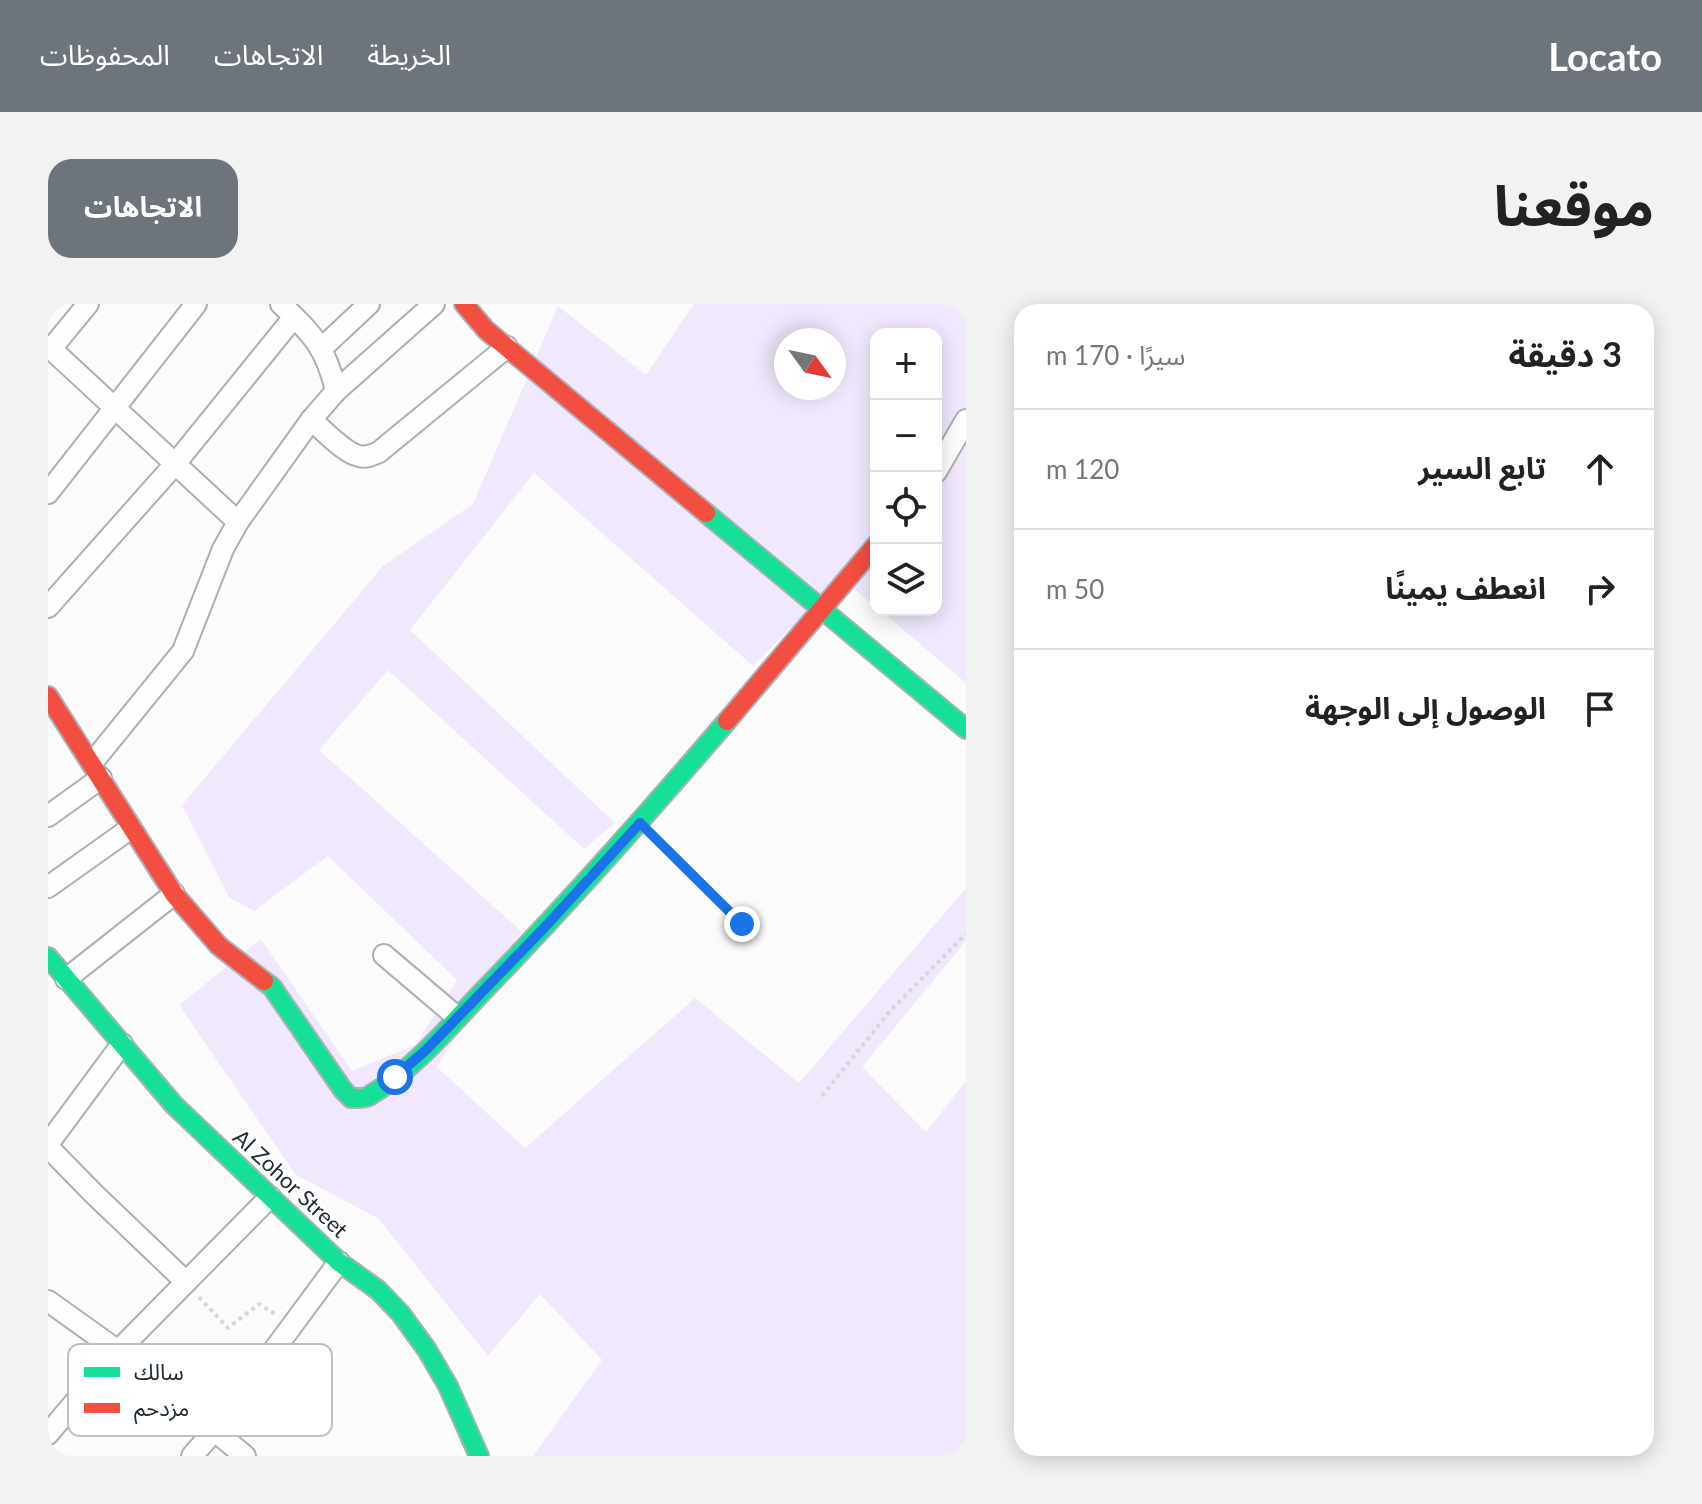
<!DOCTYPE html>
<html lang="ar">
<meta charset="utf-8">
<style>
body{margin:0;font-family:Lato,"Noto Sans Arabic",sans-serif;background:#f2f2f2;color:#222;direction:rtl}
.controls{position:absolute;right:24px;top:24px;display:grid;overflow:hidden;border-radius:16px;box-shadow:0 4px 20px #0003}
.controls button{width:72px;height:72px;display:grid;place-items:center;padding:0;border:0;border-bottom:2px solid #e0e0e0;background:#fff;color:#222;font:40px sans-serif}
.compass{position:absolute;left:726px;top:24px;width:72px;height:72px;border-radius:50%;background:#fff;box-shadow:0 4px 20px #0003;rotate:123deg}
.stop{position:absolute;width:24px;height:24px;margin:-18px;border:6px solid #1a73e8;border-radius:50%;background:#fff}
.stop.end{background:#1a73e8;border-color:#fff;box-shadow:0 2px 8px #0008}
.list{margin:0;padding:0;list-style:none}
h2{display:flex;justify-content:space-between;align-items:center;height:104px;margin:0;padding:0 32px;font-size:34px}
h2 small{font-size:26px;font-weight:400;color:#767676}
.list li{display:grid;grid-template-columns:52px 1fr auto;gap:24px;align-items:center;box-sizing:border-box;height:120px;padding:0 32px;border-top:2px solid #e0e0e0}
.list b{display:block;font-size:30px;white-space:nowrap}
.list em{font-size:26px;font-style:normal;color:#767676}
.icon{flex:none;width:44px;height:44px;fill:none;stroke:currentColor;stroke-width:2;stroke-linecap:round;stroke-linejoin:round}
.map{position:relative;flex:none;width:918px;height:1152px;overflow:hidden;direction:ltr;border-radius:24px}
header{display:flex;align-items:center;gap:48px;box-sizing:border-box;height:112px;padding:0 40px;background:#6d747b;color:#fff}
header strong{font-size:38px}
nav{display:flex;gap:44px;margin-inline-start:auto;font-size:28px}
.intro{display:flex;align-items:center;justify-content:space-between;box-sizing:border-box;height:192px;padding:0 48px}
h1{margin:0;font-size:56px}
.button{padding:20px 36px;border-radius:24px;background:#6d747b;color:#fff;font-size:28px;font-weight:700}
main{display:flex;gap:48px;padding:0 48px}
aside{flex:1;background:#fff;border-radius:24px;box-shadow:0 4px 20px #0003}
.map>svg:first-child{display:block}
.green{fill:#f1e8fd;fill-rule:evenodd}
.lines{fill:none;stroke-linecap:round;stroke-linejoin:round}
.street-casing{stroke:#abb0b5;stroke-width:24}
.fast-casing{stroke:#abb0b5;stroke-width:22}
.jam-casing{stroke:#abb0b5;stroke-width:22}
.path{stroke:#d6d7d7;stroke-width:4;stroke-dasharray:4 4;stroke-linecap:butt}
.street{stroke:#fefefe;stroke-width:20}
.fast{stroke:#16e098;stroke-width:18}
.jam{stroke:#f24e42;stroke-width:18}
.route{stroke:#1a73e8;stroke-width:10}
.labels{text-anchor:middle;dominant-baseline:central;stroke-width:6;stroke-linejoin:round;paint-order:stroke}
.street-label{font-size:22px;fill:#212c36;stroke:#fff}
.key{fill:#fff;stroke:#bcc0c3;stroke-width:2}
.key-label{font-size:22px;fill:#212c36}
</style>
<header>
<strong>Locato</strong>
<nav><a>الخريطة</a><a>الاتجاهات</a><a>المحفوظات</a></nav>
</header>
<div class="intro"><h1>موقعنا</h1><a class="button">الاتجاهات</a></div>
<main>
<aside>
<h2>3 دقيقة<small>سيرًا · 170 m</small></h2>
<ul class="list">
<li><svg class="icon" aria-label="ahead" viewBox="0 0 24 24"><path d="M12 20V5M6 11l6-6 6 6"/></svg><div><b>تابع السير</b></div><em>120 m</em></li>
<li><svg class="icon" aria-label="right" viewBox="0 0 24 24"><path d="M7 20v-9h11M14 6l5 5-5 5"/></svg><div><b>انعطف يمينًا</b></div><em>50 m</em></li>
<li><svg class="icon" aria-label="arrive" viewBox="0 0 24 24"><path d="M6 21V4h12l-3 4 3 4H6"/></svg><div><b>الوصول إلى الوجهة</b></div></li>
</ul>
</aside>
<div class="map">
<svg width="918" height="1152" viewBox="0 0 918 1152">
<rect width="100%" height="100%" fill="#fbfbfb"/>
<!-- green -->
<path class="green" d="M646,0H918V379L832,306H888V30H828V303L793,274L705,362L486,169L362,326L567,519L536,545L340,366L271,446L473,627L389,763L477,844L647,694L751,779L918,584V637L814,763L878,828L918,777V1152H485L554,1056L492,990L440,1052L331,915L247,870L131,701L213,635L304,767L367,741L409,676L280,552L206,607L181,593L134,501L335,262L425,200L510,2L598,71ZM738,36H786V84H738Z"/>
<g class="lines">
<!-- street casing -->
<g class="street-casing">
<g id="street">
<path d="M233,0C264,30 278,43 288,87"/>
<polyline points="0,42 190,218"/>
<polyline points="274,44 321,0"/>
<polyline points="3,45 40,0"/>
<path d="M263,116C276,126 296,149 311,152C319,154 324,151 331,148L459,43"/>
<polyline points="888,168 918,116"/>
<polyline points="0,189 148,0"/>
<polyline points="0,303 127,160 246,13"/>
<polyline points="44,459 135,347 175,245 190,218 263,116 288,87 386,0"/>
<polyline points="0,512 53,474"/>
<polyline points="0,583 83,524"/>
<polyline points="336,651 409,713"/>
<polyline points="18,675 126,590"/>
<polyline points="0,840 74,740"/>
<polyline points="0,843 45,889 138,978"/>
<polyline points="0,997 70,1047 197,1152"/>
<polyline points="0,1130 70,1047 222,893"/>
<polyline points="144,1152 167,1126 291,958"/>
</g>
</g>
<!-- fast casing -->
<g class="fast-casing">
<g id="fast">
<polyline points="658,209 918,425"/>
<polyline points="0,653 126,801 291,958 330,986 353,1010 379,1046 400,1082 431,1152"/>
<path d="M216,677L224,683L295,786L303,794C310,794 315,795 321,792C368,764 404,719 442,680C524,595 602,507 679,417"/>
</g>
</g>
<!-- jam casing -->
<g class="jam-casing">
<g id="jam">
<polyline points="416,0 438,26 658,209"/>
<polyline points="0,392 126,590 171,642 216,677"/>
<polyline points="679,417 828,241"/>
</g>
</g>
<!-- path -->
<g class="path">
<polyline points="608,534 694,620"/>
<polyline points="774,792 842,707 918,630"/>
<polyline points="151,993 180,1024 211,1000 230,1012"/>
</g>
<!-- street -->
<use href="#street" class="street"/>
<!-- fast -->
<use href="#fast" class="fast"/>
<!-- jam -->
<use href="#jam" class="jam"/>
</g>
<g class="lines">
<!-- route -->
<polyline class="route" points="347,773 378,746 497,623 592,519 694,620"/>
</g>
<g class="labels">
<!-- street labels -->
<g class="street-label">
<text transform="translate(243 879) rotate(43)">Al Zohor Street</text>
</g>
</g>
<!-- legend -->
<rect x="20" y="1040" width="264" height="92" rx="12" class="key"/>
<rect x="36" y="1063" width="36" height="10" fill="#16e098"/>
<rect x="36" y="1099" width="36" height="10" fill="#f24e42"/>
<g class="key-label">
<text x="86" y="1076">سالك</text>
<text x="86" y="1112">مزدحم</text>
</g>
</svg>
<div class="controls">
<button>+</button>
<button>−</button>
<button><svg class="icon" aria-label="locate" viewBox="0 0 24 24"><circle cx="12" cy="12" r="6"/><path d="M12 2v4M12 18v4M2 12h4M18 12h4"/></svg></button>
<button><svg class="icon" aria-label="layers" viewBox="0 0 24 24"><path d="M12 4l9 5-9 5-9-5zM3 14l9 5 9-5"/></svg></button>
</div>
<svg class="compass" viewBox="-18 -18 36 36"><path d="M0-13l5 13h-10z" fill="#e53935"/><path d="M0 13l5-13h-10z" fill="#767676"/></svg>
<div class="stop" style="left:347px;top:773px"></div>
<div class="stop end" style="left:694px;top:620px"></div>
</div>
</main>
